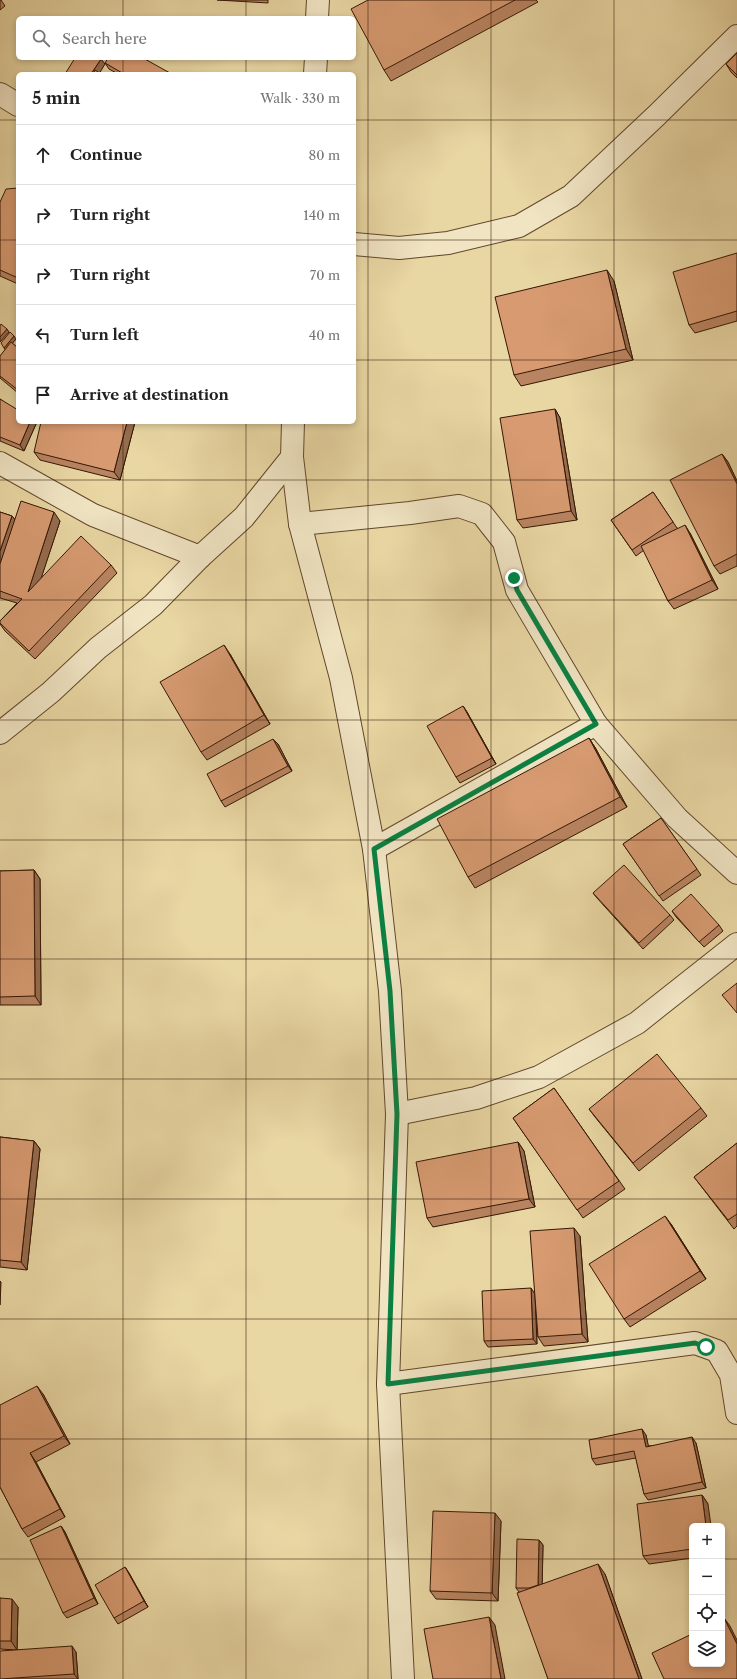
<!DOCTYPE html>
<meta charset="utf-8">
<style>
body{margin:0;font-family:"Libre Caslon Text",serif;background:#f6f6f6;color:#222}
.controls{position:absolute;right:12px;bottom:12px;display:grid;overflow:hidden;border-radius:6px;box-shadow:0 2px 6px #0003}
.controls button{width:36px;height:36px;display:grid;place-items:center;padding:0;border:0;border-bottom:1px solid #e0e0e0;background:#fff;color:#222;font:20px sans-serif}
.stop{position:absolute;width:12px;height:12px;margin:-9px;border:3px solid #0b8043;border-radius:50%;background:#fff}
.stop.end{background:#0b8043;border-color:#fff;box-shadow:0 1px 4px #0008}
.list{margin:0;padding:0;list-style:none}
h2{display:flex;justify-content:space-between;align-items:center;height:52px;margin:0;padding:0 16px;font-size:17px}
h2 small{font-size:13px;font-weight:400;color:#767676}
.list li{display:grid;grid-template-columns:26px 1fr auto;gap:12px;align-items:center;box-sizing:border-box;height:60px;padding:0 16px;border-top:1px solid #e0e0e0}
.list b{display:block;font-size:15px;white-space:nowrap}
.list em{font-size:13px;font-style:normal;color:#767676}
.icon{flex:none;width:22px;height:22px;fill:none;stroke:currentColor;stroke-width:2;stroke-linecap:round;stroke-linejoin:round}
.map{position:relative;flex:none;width:737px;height:1679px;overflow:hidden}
.search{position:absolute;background:#fff;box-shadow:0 2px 6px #0003;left:16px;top:16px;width:340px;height:44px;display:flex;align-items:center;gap:10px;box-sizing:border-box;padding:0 14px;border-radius:6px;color:#767676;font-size:15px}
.panel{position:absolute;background:#fff;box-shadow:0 2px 6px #0003;left:16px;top:72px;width:340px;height:352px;border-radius:6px}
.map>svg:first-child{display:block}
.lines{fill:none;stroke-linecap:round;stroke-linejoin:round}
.minor-casing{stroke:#62472c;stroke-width:24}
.minor{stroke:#f0e4c3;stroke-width:22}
.wall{fill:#b98461;stroke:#351704}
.shaded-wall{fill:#966c4f;stroke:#351704}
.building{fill:#d79a71;stroke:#351704}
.route{stroke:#0b8043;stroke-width:5}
.grid{fill:none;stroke:#351704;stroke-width:1;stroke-opacity:0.55}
</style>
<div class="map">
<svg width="737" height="1679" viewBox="0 0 737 1679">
<rect width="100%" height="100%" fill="#e8d6a3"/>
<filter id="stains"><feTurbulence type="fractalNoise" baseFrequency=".005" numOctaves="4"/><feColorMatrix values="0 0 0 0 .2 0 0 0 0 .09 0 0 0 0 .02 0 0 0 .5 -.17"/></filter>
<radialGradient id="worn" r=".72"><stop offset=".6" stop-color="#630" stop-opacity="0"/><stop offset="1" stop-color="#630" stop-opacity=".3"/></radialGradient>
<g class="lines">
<!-- minor casing -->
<g class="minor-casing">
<g id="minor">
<polyline points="317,18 318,0"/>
<polyline points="315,74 316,58"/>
<polyline points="0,94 18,105"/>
<polyline points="354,244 399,248 448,243 519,226 571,196 657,115 737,36"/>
<polyline points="293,422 292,457 300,524 341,678 374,849 390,991 397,1114 388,1384 403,1679"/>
<polyline points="0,463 93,515 200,557"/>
<polyline points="300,524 410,513 459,506 482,514 504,542 517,590 596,724 677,818 737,873"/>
<polyline points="0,733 51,692 98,648 153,605 200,557 244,517 292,457"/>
<polyline points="374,849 596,724"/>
<polyline points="397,1114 476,1098 539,1077 637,1023 737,944"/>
<polyline points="388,1384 695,1343 717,1351 731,1375 737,1413"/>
</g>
</g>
<!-- minor -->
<use href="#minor" class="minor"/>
</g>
<!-- wall -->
<g class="wall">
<polygon points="0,0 1,0 5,6 0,10"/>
<polygon points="217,0 268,0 268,3"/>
<polygon points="368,0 536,0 538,2 391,81 384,70"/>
<polygon points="737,53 737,78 731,72 726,64"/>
<polygon points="105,63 171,74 118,74 109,69"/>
<polygon points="18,188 18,284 0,276 0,202"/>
<polygon points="737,253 737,321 695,333 689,325"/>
<polygon points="614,281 633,360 521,386 514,375"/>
<polygon points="16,339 12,343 18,348 18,393 0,378 0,356"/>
<polygon points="0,399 36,424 24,451 0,441"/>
<polygon points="555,409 560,418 577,520 523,528 517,520"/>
<polygon points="135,422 120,480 40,460 34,452"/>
<polygon points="722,454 728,462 737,481 737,566 720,574 714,566"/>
<polygon points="653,492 677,528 690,533 718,589 674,609 668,601 644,550 636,556 611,520"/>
<polygon points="0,512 12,516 15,520 60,521 41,578 111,565 117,573 35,659 5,631 0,624 0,621 17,603 0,598"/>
<polygon points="230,654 270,724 207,760 201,752"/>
<polygon points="463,706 467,712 496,764 460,783 456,777"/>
<polygon points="589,738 596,749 627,807 475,888 468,877"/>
<polygon points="278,744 292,771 225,807 221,801"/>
<polygon points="661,818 701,875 663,901 623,844"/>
<polygon points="34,870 40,879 41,1005 0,1005 0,871"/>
<polygon points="593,893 670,915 674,920 643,949 597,898"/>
<polygon points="672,911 719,925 723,931 704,947 676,917"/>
<polygon points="554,1088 625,1189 583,1218 513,1118"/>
<polygon points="701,1108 707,1116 639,1171 595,1117 589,1109"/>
<polygon points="0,1137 34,1141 40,1149 27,1270 0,1267"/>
<polygon points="518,1142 524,1151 535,1207 433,1227 427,1218"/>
<polygon points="737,1143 737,1226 734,1229 694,1177"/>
<polygon points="671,1224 706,1279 630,1327 624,1319"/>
<polygon points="580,1236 588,1342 544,1346 538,1337 535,1304 537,1344 488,1347 484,1341 535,1294"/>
<polygon points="43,1394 70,1444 36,1462 65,1517 28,1537 22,1529 0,1487"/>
<polygon points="646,1435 648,1446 696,1443 706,1488 648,1500 644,1494 636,1458 596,1465 592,1459"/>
<polygon points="702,1495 708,1504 692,1526 692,1558 649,1564 643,1556"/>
<polygon points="501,1521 498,1601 436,1599 430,1591"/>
<polygon points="61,1526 65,1532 98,1604 67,1618 63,1613"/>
<polygon points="539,1540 543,1545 542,1584 605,1574 642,1679 548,1679 519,1592 516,1588"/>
<polygon points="125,1567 129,1573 148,1607 118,1624 114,1618"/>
<polygon points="0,1598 18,1607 17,1650 76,1652 78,1679 0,1679 17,1650 0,1649"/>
</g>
<!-- shaded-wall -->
<g class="shaded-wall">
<polygon points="101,59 105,64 99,74 91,74"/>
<polygon points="607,270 614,281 633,360 626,349"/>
<polygon points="7,329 9,332 0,342 0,337"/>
<polygon points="14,336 16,339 6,351 4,348"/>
<polygon points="555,409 560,418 577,520 571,511"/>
<polygon points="30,422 35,422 36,424 24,451 20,445"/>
<polygon points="127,422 135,422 120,480 114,472"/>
<polygon points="722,454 728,462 737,481 737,484"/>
<polygon points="54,512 60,521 34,600 28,592"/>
<polygon points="12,516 16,521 0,569 0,551"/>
<polygon points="685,525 690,533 718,589 712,580"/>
<polygon points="224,645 230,654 270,724 264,715"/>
<polygon points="463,706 467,712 496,764 492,758"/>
<polygon points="589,738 596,749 627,807 620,797"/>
<polygon points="273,739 278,744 292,771 288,766"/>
<polygon points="34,870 40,879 41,1005 35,996"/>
<polygon points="34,1141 40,1149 27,1270 21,1262"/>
<polygon points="518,1142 524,1151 535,1207 529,1199"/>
<polygon points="665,1216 671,1224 706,1279 700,1271"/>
<polygon points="574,1228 580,1236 588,1342 582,1334"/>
<polygon points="0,1281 1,1282 0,1305"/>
<polygon points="531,1288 535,1294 537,1344 533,1339"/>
<polygon points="37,1386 43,1394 70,1444 64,1436"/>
<polygon points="642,1429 646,1435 650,1453 646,1447"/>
<polygon points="692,1437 696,1443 706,1488 702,1482"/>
<polygon points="30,1453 36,1462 65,1517 60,1509"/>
<polygon points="702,1495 708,1504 711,1526 706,1526"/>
<polygon points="495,1513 501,1521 498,1601 492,1593"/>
<polygon points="61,1526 65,1532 98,1604 94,1598"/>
<polygon points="539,1540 543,1545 542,1594 538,1589"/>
<polygon points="598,1564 605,1574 642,1679 639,1679"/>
<polygon points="125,1567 129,1573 148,1607 144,1601"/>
<polygon points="12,1599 18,1607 17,1650 11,1641"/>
<polygon points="489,1617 495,1625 505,1679 501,1679"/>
<polygon points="724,1618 730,1626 737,1640 737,1644"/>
<polygon points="72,1646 76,1652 78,1679 74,1674"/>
</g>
<!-- building -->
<g class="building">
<polygon points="368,0 515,0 384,70 351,9"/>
<polygon points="737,53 737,75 726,64"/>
<polygon points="75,58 100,58 101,59 91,74 65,74"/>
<polygon points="108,58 143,58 170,73 170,74 124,74 105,63"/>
<polygon points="95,70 101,74 93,74"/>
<polygon points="18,188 18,278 0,270 0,202 6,189"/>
<polygon points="737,253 737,311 689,325 673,272"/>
<polygon points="607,270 626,349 514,375 495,297"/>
<polygon points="1,324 7,329 0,337 0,326"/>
<polygon points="10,332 14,336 4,348 1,343"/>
<polygon points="11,342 18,348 18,390 0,376 0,356"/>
<polygon points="0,399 18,410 18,422 30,422 20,445 0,437"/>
<polygon points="555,409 571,511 517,520 500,418"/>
<polygon points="41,422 127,422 114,472 34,452"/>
<polygon points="722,454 737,484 737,554 714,566 670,480"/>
<polygon points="653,492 673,522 632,550 611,520"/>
<polygon points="21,501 54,512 28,592 81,536 111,565 29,651 0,623 0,621 22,599 0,591 0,564"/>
<polygon points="0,512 12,516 0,551"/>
<polygon points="685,525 712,580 668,601 641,546"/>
<polygon points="224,645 264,715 201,752 160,682"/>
<polygon points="463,706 492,758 456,777 427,726"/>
<polygon points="589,738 620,797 468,877 437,819"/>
<polygon points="273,739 288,766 221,801 207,774"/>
<polygon points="661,818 697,869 659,896 623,844"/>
<polygon points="624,865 670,915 639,943 593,893"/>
<polygon points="34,870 35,996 0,997 0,871"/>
<polygon points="691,894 719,925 699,942 672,911"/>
<polygon points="737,983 737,1013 722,995"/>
<polygon points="657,1054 701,1108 633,1163 589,1109"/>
<polygon points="554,1088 619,1181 577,1210 513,1118"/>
<polygon points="0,1137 34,1141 21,1262 0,1260"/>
<polygon points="518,1142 529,1199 427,1218 416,1162"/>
<polygon points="737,1143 737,1214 728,1220 694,1177"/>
<polygon points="665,1216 700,1271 624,1319 589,1264"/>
<polygon points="574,1228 582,1334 538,1337 530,1231"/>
<polygon points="531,1288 533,1339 484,1341 482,1291"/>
<polygon points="37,1386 64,1436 30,1453 60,1509 22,1529 0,1487 0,1405"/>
<polygon points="642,1429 646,1447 692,1437 702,1482 644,1494 634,1451 592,1459 589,1440"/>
<polygon points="702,1495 706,1526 692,1526 692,1549 643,1556 637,1504"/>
<polygon points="433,1511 495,1513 492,1593 430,1591"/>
<polygon points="61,1526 94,1598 63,1613 30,1540"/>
<polygon points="517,1539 539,1540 538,1585 529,1588 516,1588"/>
<polygon points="598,1564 639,1679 548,1679 517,1593"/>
<polygon points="125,1567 144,1601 114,1618 95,1585"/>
<polygon points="0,1598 12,1599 11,1641 0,1641"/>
<polygon points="489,1617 501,1679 433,1679 424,1629"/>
<polygon points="724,1618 737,1644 737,1679 664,1679 652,1653 692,1634 692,1664 722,1664 722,1619"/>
<polygon points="72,1646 74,1674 0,1679 0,1651"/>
</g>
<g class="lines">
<!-- route -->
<polyline class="route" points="514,578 517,590 596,724 374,849 390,991 397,1114 388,1384 695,1343 706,1347"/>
</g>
<!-- grid -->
<path class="grid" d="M123,0V18M246,0V18M368,0V1679M491,0V1679M614,0V1679M123,58V74M246,58V74M0,120H18M354,120H737M0,240H18M354,240H737M0,360H18M354,360H737M123,422V1679M246,422V1679M0,480H737M0,600H737M0,720H737M0,840H737M0,959H737M0,1079H737M0,1199H737M0,1319H737M0,1439H737M0,1559H692M722,1559H737"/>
<rect width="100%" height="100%" filter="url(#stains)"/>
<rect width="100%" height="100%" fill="url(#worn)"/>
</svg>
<div class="controls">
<button>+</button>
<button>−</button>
<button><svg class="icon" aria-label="locate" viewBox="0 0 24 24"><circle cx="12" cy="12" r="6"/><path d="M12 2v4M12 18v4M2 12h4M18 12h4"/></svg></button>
<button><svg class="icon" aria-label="layers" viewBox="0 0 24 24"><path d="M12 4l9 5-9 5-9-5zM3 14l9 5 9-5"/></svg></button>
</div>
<div class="stop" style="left:706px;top:1347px"></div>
<div class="stop end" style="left:514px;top:578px"></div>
<div class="search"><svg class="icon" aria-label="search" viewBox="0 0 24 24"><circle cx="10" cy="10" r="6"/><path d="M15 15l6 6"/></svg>Search here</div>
<section class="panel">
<h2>5 min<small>Walk · 330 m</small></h2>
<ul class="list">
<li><svg class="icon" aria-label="ahead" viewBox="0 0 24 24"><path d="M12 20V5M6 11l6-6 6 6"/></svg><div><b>Continue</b></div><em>80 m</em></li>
<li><svg class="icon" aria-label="right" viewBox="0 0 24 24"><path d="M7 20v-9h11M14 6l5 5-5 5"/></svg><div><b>Turn right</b></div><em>140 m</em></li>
<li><svg class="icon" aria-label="right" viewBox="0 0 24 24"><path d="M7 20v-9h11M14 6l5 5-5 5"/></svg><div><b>Turn right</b></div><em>70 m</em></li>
<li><svg class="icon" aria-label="left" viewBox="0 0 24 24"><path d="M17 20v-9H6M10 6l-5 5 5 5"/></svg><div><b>Turn left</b></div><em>40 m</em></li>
<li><svg class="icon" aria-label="arrive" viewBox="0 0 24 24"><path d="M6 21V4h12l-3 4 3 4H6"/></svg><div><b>Arrive at destination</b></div></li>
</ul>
</section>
</div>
